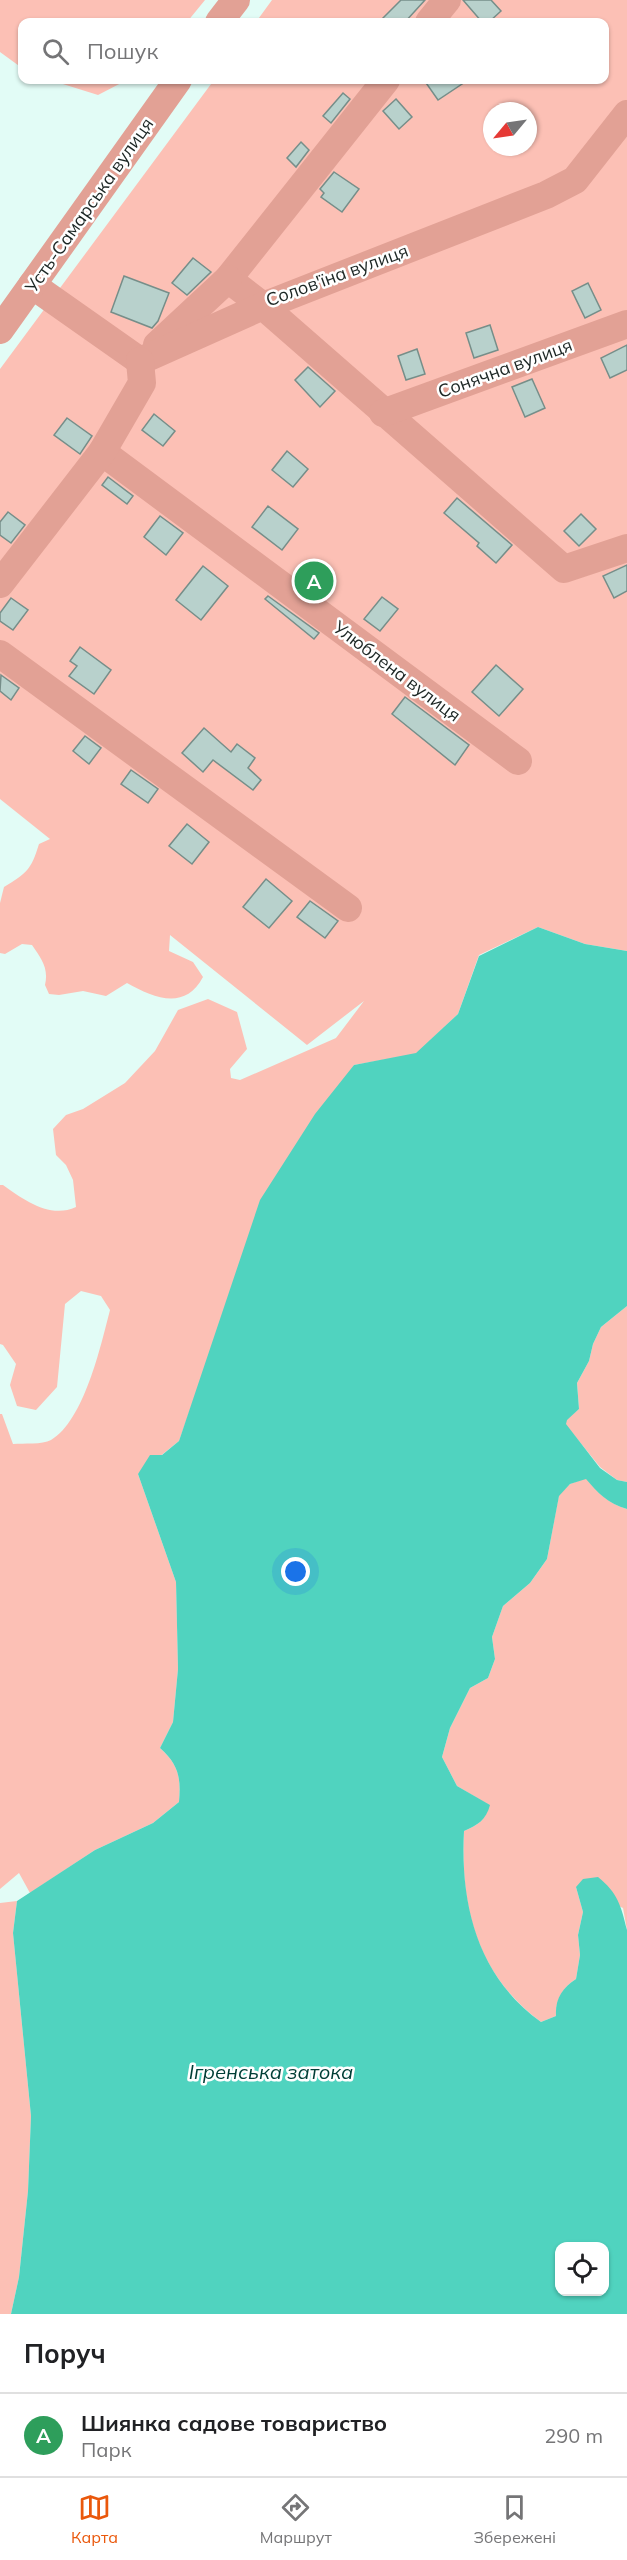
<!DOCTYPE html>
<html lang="uk">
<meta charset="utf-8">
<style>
body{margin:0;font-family:Mulish,sans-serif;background:#f2f2f2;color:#202124}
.controls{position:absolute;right:18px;bottom:18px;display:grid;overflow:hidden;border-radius:12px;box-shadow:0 2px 4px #0004}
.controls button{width:54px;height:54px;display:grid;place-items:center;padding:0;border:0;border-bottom:2px solid #e0e0e0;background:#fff;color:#202124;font:30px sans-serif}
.compass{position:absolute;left:483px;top:102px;width:54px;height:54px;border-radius:50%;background:#fff;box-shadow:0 2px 4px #0004;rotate:241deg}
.you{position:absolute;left:296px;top:1572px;width:21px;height:21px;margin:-15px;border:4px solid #fff;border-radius:50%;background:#1a73e8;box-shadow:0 0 0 9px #1a73e833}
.badge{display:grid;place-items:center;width:39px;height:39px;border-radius:50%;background:#ea580c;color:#fff;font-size:20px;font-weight:700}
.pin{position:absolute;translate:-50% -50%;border:3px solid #fff;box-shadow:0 2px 6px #0006}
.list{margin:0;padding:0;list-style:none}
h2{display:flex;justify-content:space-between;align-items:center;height:78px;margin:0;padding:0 24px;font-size:26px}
h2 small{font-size:20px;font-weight:400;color:#757577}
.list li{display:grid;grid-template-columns:39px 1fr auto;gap:18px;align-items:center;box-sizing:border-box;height:84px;padding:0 24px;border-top:2px solid #e0e0e0}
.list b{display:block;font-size:22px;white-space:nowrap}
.list p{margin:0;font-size:20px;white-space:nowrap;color:#757577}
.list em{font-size:20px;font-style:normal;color:#757577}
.icon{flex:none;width:33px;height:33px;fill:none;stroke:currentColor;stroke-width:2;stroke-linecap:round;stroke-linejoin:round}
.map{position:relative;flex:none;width:627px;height:2314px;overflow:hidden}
.search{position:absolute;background:#fff;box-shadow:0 2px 4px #0004;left:18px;right:18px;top:18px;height:66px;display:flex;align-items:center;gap:15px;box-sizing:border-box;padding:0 21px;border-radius:12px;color:#757577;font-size:22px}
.sheet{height:162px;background:#fff}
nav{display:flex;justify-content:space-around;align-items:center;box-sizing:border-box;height:84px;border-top:2px solid #e0e0e0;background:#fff;font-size:16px;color:#757577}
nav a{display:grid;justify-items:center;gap:3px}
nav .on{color:#ea580c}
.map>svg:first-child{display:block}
.green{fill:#fcc0b5;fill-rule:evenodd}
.water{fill:#50d3bf;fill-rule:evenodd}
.building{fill:#b8d1cc;stroke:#768e89;stroke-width:1.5}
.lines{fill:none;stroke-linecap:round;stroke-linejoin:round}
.minor{stroke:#e2a195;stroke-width:28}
.labels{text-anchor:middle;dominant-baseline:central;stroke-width:5;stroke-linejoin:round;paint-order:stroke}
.street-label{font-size:18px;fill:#1c2624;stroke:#fff}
.water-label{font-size:20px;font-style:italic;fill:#003e36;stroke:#fff}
</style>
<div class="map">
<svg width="627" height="2314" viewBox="0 0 627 2314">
<rect width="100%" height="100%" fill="#e2fcf6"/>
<!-- green -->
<g class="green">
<polygon points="0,0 205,0 187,22 22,22 22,68 0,52"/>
<path d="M272,0H627V951L585,944L538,927L479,955L458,1014L416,1054L354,1065L217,1334L179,1441L138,1474L176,1582L178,1669L173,1722L160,1748C179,1765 181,1778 179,1802L153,1823L95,1850L30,1893L19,1873L0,1889V1414H2L13,1444C24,1443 42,1445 51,1440C84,1421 101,1345 110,1310L101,1296L81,1291L65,1304L57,1387L36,1410L17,1406L10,1385L16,1364L3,1345L0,1344V1185H3C24,1200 50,1219 76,1207L73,1180L66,1165L56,1155L53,1129L66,1115L83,1109L125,1083L155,1051L178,1010L208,999L237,1012L247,1049L230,1069L231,1078L240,1080L336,1038L364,1001L307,1045L170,935L169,951L193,962L203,977C185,1011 154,998 127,983L106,996L83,991L59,995L49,994L45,985C49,968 41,958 32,945L22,944L5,954L0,953V903L4,887C27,873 31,870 39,844L50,839L0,799V369L214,80H604V22H256ZM492,111H528V147H492Z"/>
<polygon points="50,80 127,80 98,95"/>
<polygon points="627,1306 627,1482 617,1480 600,1467 566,1425 566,1420 579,1409 577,1383 589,1361 593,1344 601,1327"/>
<path d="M586,1478C597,1492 609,1504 627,1509V1930L623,1908L576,1887L583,1912L578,1935L580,1955L576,1979C563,1987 555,2000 556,2016L541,2022C477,1975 460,1907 464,1831C478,1825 486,1820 489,1805L457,1786L442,1757L450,1728L470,1688L488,1678L495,1659L492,1637L503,1606L530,1583L547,1559L559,1495L570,1484Z"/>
<polygon points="17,1901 13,1933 31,2116 28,2191 19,2277 11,2314 0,2314 0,1903"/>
</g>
<!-- water -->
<path class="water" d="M538,927L585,944L627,951V1306L601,1327L593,1344L589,1361L577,1383L579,1409L567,1420L566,1424L600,1468L617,1480L627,1482V1509C608,1504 597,1492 586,1479L570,1484L559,1496L547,1559L530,1583L503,1606L492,1637L495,1659L488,1678L470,1688L450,1728L442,1757L457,1786L490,1805C486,1820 478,1825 464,1831C460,1905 478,1977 541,2022L556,2016C555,1999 562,1988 576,1979L580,1955L578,1935L583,1912L576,1887L583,1879L598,1877C618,1893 621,1906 627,1930V2314H11L19,2277L28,2191L31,2116L13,1933L17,1901L95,1850L153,1823L179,1802C181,1778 179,1765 160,1748L173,1722L178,1669L176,1582L138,1474L150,1455H162L179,1441L260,1200L315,1114L354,1065L416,1053L458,1014L479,956ZM560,2246H604V2292H560Z"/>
<!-- building -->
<g class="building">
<polygon points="401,0 425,0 405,22 379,22"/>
<polygon points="463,0 491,0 501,11 489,22 482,22"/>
<polygon points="424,80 468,80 438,100"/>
<polygon points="343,93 350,99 331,123 323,116"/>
<polygon points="396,99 412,117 399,129 383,111"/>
<polygon points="301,142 309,150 296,167 287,158"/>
<polygon points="334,172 359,189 342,212 321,197 324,193 320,189"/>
<polygon points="193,258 211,272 187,295 172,283"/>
<polygon points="124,276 169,293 158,321 152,328 111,312"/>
<polygon points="588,283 601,310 585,318 572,291"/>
<polygon points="490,325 498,350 474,358 466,333"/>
<polygon points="627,345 627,370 610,378 601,358"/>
<polygon points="417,349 425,374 406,380 398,356"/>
<polygon points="308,367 335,391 320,407 295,380"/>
<polygon points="532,379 545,408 525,417 512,387"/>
<polygon points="154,414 175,431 163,446 142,430"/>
<polygon points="67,418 92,436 80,454 54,435"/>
<polygon points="287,451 308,469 293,487 272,470"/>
<polygon points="108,477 133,496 127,504 102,485"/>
<polygon points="457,498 512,545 496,563 477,546 479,543 444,513"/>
<polygon points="268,506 298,529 282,550 252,527"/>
<polygon points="8,512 25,525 11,543 0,535 0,522"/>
<polygon points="581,514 596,529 579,546 564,531"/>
<polygon points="160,516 183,533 166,555 144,537"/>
<polygon points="627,565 627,591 614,598 603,576"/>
<polygon points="203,566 228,586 201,620 176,600"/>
<polygon points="268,596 319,633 314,639 265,599"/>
<polygon points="382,597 398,609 380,631 364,619"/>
<polygon points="11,598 28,610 13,630 0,621 0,613"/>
<polygon points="80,647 111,670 94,694 69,676 77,666 70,661"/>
<polygon points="496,665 523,689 499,716 472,692"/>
<polygon points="1,675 19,688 11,700 0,691"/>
<polygon points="405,697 469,745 455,765 392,714"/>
<polygon points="204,728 231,752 237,744 255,758 248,768 261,780 253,790 213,760 203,772 182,753"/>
<polygon points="85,736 101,748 89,764 73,751"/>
<polygon points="131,770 158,789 148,803 121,784"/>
<polygon points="187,824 209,842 192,864 169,846"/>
<polygon points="266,879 292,901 269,928 243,907"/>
<polygon points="310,901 338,921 325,938 297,917"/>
</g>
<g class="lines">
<!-- minor -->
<g class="minor">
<polyline points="219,22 236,0"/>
<polyline points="429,22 447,0"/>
<polyline points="386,80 228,279 263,306 546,195 575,180 627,114"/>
<polyline points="32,285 140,361"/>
<polyline points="0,330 178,80"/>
<polyline points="157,345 228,279"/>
<polyline points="140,361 263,306 564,569 627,548"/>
<polyline points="383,413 627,324"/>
<polyline points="102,452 518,761"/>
<polyline points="0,584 102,452 142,383 140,361"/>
<polyline points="0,654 348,908"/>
</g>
</g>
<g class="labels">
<!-- street labels -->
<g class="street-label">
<text transform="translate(89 205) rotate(-55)">Усть-Самарська вулиця</text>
<text transform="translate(337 275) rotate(-20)">Солов'їна вулиця</text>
<text transform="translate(505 368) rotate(-20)">Сонячна вулиця</text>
<text transform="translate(397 671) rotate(37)">Улюблена вулиця</text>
</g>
<!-- water labels -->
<g class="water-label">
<text x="271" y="2071">Ігренська затока</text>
</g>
</g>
</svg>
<div class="controls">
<button><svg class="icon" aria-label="locate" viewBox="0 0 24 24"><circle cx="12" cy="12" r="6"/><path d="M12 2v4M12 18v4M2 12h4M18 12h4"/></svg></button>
</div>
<svg class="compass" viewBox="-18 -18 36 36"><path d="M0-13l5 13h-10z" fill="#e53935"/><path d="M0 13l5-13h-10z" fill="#757577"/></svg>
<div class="you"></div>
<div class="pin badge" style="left:314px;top:581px;background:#2e9e5b">A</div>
<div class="search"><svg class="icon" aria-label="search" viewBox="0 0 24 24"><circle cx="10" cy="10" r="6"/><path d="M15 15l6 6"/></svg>Пошук</div>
</div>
<section class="sheet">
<h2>Поруч<small></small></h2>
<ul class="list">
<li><span class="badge" style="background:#2e9e5b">A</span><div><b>Шиянка садове товариство</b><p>Парк</p></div><em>290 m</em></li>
</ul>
</section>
<nav>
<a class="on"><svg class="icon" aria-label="map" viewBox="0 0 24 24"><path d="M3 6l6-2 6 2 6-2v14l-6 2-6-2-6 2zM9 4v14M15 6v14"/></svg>Карта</a>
<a><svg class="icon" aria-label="directions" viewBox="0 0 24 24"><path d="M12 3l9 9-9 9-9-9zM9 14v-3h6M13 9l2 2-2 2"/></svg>Маршрут</a>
<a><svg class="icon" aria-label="saved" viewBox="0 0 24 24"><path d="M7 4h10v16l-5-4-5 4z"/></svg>Збережені</a>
</nav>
